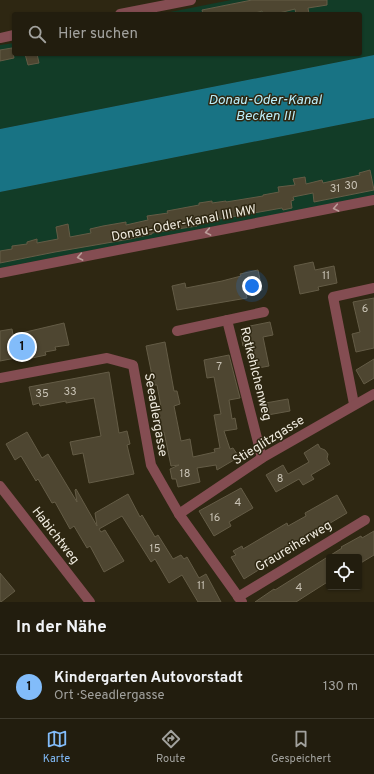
<!DOCTYPE html>
<html lang="de">
<meta charset="utf-8">
<style>
body{margin:0;font-family:Overpass,sans-serif;background:#2e2a1c;color:#f1f3f6}
.controls{position:absolute;right:12px;bottom:12px;display:grid;overflow:hidden;border-radius:4px;box-shadow:0 1px 3px #0004}
.controls button{width:36px;height:36px;display:grid;place-items:center;padding:0;border:0;border-bottom:1px solid #3f3b2e;background:#221d0e;color:#f1f3f6;font:20px sans-serif}
.you{position:absolute;left:252px;top:286px;width:14px;height:14px;margin:-10px;border:3px solid #fff;border-radius:50%;background:#1a73e8;box-shadow:0 0 0 6px #1a73e833}
.badge{display:grid;place-items:center;width:26px;height:26px;border-radius:50%;background:#82bcfa;color:#111;font-size:13px;font-weight:700}
.pin{position:absolute;translate:-50% -50%;border:2px solid #fff;box-shadow:0 1px 4px #0006}
.list{margin:0;padding:0;list-style:none}
h2{display:flex;justify-content:space-between;align-items:center;height:52px;margin:0;padding:0 16px;font-size:17px}
h2 small{font-size:13px;font-weight:400;color:#a2a29e}
.list li{display:grid;grid-template-columns:26px 1fr auto;gap:12px;align-items:center;box-sizing:border-box;height:64px;padding:0 16px;border-top:1px solid #3f3b2e}
.list b{display:block;font-size:15px;white-space:nowrap}
.list p{margin:0;font-size:13px;white-space:nowrap;color:#a2a29e}
.list em{font-size:13px;font-style:normal;color:#a2a29e}
.icon{flex:none;width:22px;height:22px;fill:none;stroke:currentColor;stroke-width:2;stroke-linecap:round;stroke-linejoin:round}
.map{position:relative;flex:none;width:374px;height:602px;overflow:hidden}
.search{position:absolute;background:#221d0e;box-shadow:0 1px 3px #0004;left:12px;right:12px;top:12px;height:44px;display:flex;align-items:center;gap:10px;box-sizing:border-box;padding:0 14px;border-radius:4px;color:#a2a29e;font-size:15px}
.sheet{height:116px;background:#221d0e}
nav{display:flex;justify-content:space-around;align-items:center;box-sizing:border-box;height:56px;border-top:1px solid #3f3b2e;background:#221d0e;font-size:11px;color:#a2a29e}
nav a{display:grid;justify-items:center;gap:2px}
nav .on{color:#82bcfa}
.map>svg:first-child{display:block}
.green{fill:#123c27}
.water{fill:#187384}
.building{fill:#4e4631;stroke:#645c46}
.lines{fill:none;stroke-linecap:round;stroke-linejoin:round}
.minor{stroke:#844d52;stroke-width:10}
.oneway{stroke:#ba9c98}
.labels{text-anchor:middle;dominant-baseline:central;stroke-width:3;stroke-linejoin:round;paint-order:stroke}
.number-label{font-size:11px;fill:#c7c1b3}
.street-label{font-size:13px;fill:#efeade;stroke:#2e2712}
.water-label{font-size:14px;font-style:italic;fill:#bbedf9;stroke:#2e2712}
</style>
<div class="map">
<svg width="374" height="602" viewBox="0 0 374 602">
<rect width="100%" height="100%" fill="#2e2712"/>
<!-- green -->
<g class="green">
<polygon points="231,0 374,0 374,55 0,129 0,45 14,43 14,54 360,54 360,14 160,14"/>
<polygon points="374,118 374,195 0,268 0,192"/>
</g>
<!-- water -->
<polygon class="water" points="374,55 374,118 0,192 0,129"/>
<!-- building -->
<g class="building">
<polygon points="252,0 327,0 327,5 308,8 309,14 296,14 295,9 275,14 263,14 262,11 252,14 203,14 202,10"/>
<polygon points="12,48 14,58 0,61 0,50"/>
<polygon points="25,54 37,54 39,63 28,65"/>
<polygon points="370,170 374,190 314,202 313,193 293,197 294,200 291,201 292,208 283,210 282,208 220,219 219,216 195,220 197,226 152,233 152,234 130,239 55,252 0,263 0,251 12,249 12,246 27,244 27,242 37,239 37,243 58,239 56,227 68,224 70,237 91,233 90,229 103,226 126,222 126,225 148,220 147,216 168,213 167,211 199,205 199,203 212,201 212,203 226,201 226,202 263,196 263,195 279,192 278,187 295,185 293,179 305,177 306,184 322,180 323,183 360,175 359,173"/>
<polygon points="313,262 315,270 334,266 337,283 318,287 319,290 300,294 294,266"/>
<polygon points="258,270 262,290 246,294 247,298 177,310 172,286 185,283 186,288 222,281 241,276 240,274"/>
<polygon points="374,298 374,348 356,352 352,334 360,332 353,302"/>
<polygon points="270,322 273,335 263,337 269,366 253,369 248,345 243,346 241,335 252,333 250,326"/>
<polygon points="64,323 69,345 55,347 56,350 45,352 46,355 27,359 26,356 0,361 0,331 12,329 13,335"/>
<polygon points="165,342 174,391 177,391 180,404 174,406 181,441 190,439 193,457 215,452 214,449 220,448 214,415 221,414 214,377 207,378 204,360 229,355 240,398 229,400 232,419 235,418 237,429 224,431 230,449 233,448 239,457 217,470 216,465 197,468 200,482 178,487 176,479 172,479 170,469 179,465 171,466 164,432 162,433 158,407 161,407 157,385 154,385 146,346"/>
<polygon points="374,359 374,378 364,384 356,370"/>
<polygon points="109,372 119,433 127,431 130,444 127,445 134,474 89,483 83,453 73,455 70,442 101,436 94,398 66,403 66,401 40,406 39,403 33,405 29,387"/>
<polygon points="288,399 290,411 262,416 260,404"/>
<polygon points="27,432 42,458 48,454 77,502 75,490 76,489 97,526 95,513 128,494 140,517 142,515 155,537 158,535 173,559 181,555 184,559 187,557 199,578 206,574 221,602 198,602 182,575 169,583 155,559 151,562 122,516 99,529 101,532 105,530 124,561 104,572 90,546 87,548 74,526 70,529 55,502 52,503 38,479 36,481 21,456 15,460 6,444"/>
<polygon points="318,444 320,448 325,450 328,454 327,459 330,464 311,475 314,479 303,485 299,479 276,492 266,475 283,465 288,474 309,462 304,453"/>
<polygon points="241,488 253,508 229,522 231,526 214,536 199,511"/>
<polygon points="337,495 347,513 280,553 281,556 244,579 231,557 236,555 233,551 242,546 243,549 287,523 288,526 306,516 305,513"/>
<polygon points="374,531 374,555 359,564 359,557 329,557 329,581 296,602 255,602 274,589 275,590 342,548 341,547 361,536 362,538"/>
<polygon points="0,573 15,591 1,602 0,602"/>
</g>
<g class="lines">
<!-- minor -->
<g class="minor">
<polyline points="120,14 191,0"/>
<polyline points="0,38 14,35"/>
<polyline points="0,273 374,200"/>
<polyline points="227,320 262,458"/>
<polyline points="177,331 264,312"/>
<polyline points="0,378 107,358 133,365 151,465 179,514 242,602"/>
<polyline points="354,404 333,297 374,288"/>
<polyline points="0,486 90,602"/>
<polyline points="179,514 262,458 374,394"/>
<polyline points="238,597 365,520"/>
</g>
</g>
<!-- one-way arrows -->
<defs><path id="oneway-chevron" d="M-2-3.5L2.5 0L-2 3.5" fill="none" stroke-width="1.6" stroke-linecap="round" stroke-linejoin="round"/></defs>
<g class="oneway">
<use href="#oneway-chevron" transform="translate(336 208) rotate(169)"/>
<use href="#oneway-chevron" transform="translate(208 232) rotate(169)"/>
<use href="#oneway-chevron" transform="translate(80 257) rotate(169)"/>
</g>
<g class="labels">
<!-- number labels -->
<g class="number-label">
<text x="351" y="186">30</text>
<text x="335" y="189">31</text>
<text x="326" y="276">11</text>
<text x="365" y="309">6</text>
<text x="219" y="367">7</text>
<text x="70" y="392">33</text>
<text x="42" y="394">35</text>
<text x="185" y="474">18</text>
<text x="280" y="479">8</text>
<text x="238" y="503">4</text>
<text x="215" y="518">16</text>
<text x="155" y="549">15</text>
<text x="201" y="586">11</text>
<text x="299" y="588">4</text>
</g>
<!-- street labels -->
<g class="street-label">
<text transform="translate(184 224) rotate(-11)">Donau-Oder-Kanal III MW</text>
<text transform="translate(255 374) rotate(76)">Rotkehlchenweg</text>
<text transform="translate(155 415) rotate(80)">Seeadlergasse</text>
<text transform="translate(269 441) rotate(-32)">Stieglitzgasse</text>
<text transform="translate(55 536) rotate(52)">Habichtweg</text>
<text transform="translate(294 547) rotate(-31)">Graureiherweg</text>
</g>
<!-- water labels -->
<g class="water-label">
<text x="265" y="100">Donau-Oder-Kanal<tspan x="265" dy="16">Becken III</tspan></text>
</g>
</g>
</svg>
<div class="controls">
<button><svg class="icon" aria-label="locate" viewBox="0 0 24 24"><circle cx="12" cy="12" r="6"/><path d="M12 2v4M12 18v4M2 12h4M18 12h4"/></svg></button>
</div>
<div class="you"></div>
<div class="pin badge" style="left:22px;top:347px">1</div>
<div class="search"><svg class="icon" aria-label="search" viewBox="0 0 24 24"><circle cx="10" cy="10" r="6"/><path d="M15 15l6 6"/></svg>Hier suchen</div>
</div>
<section class="sheet">
<h2>In der Nähe<small></small></h2>
<ul class="list">
<li><span class="badge">1</span><div><b>Kindergarten Autovorstadt</b><p>Ort · Seeadlergasse</p></div><em>130 m</em></li>
</ul>
</section>
<nav>
<a class="on"><svg class="icon" aria-label="map" viewBox="0 0 24 24"><path d="M3 6l6-2 6 2 6-2v14l-6 2-6-2-6 2zM9 4v14M15 6v14"/></svg>Karte</a>
<a><svg class="icon" aria-label="directions" viewBox="0 0 24 24"><path d="M12 3l9 9-9 9-9-9zM9 14v-3h6M13 9l2 2-2 2"/></svg>Route</a>
<a><svg class="icon" aria-label="saved" viewBox="0 0 24 24"><path d="M7 4h10v16l-5-4-5 4z"/></svg>Gespeichert</a>
</nav>
